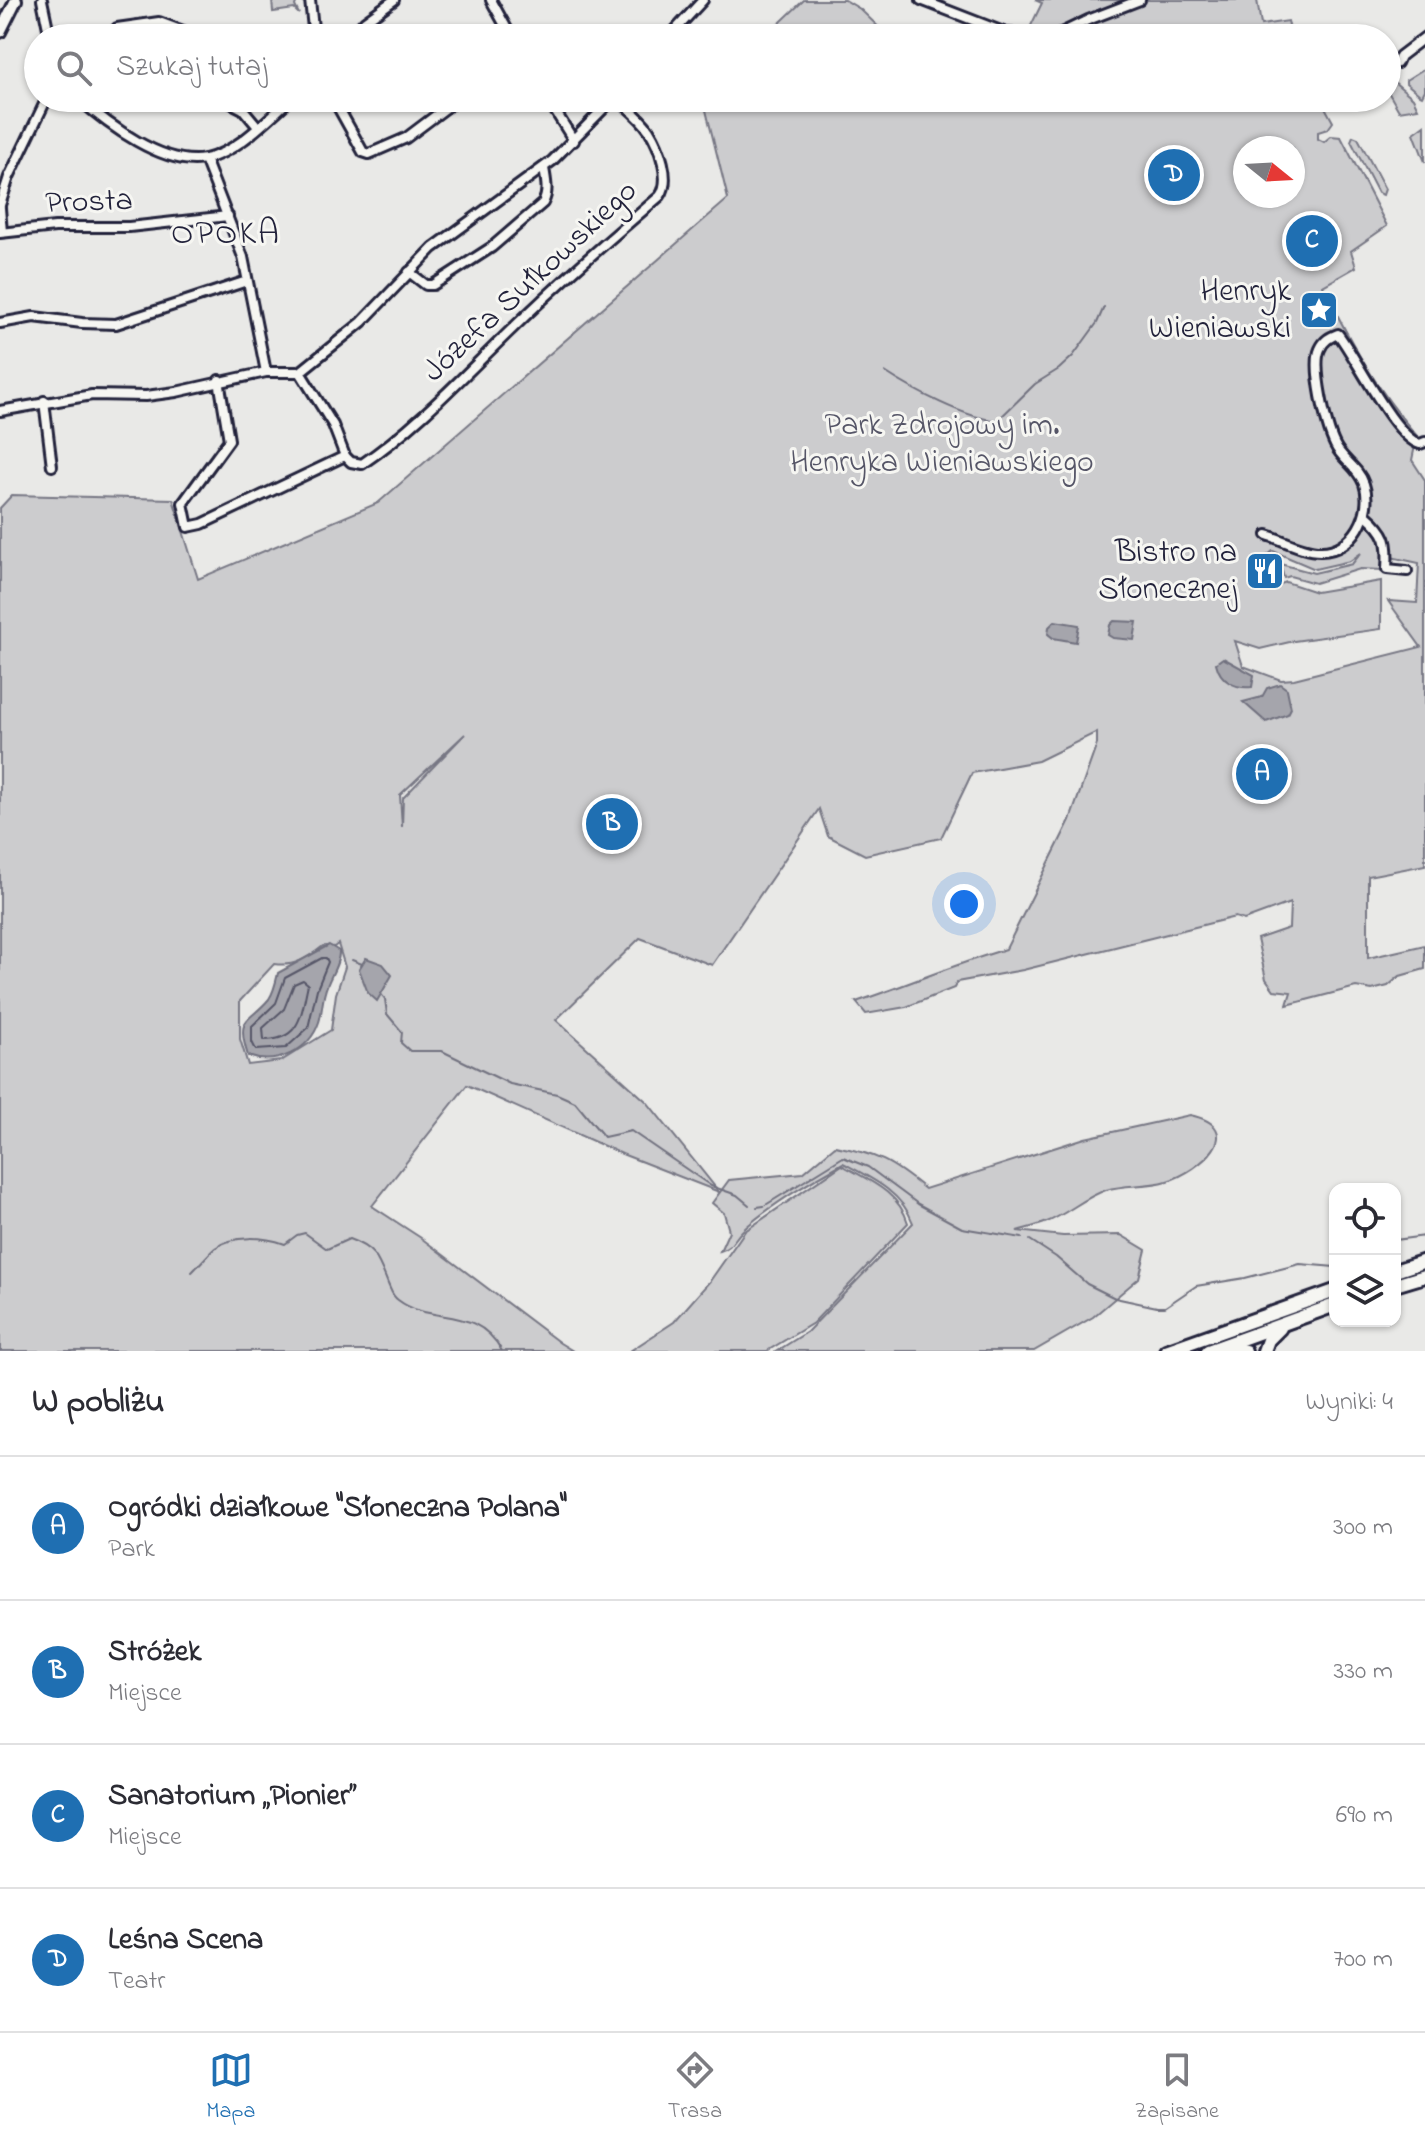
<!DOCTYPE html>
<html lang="pl">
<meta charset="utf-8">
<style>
body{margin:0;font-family:"Indie Flower",sans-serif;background:#f7f7f7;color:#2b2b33}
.controls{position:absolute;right:24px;bottom:24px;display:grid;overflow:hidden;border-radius:16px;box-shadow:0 2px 6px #0004}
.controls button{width:72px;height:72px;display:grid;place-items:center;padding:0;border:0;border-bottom:2px solid #e1e1e2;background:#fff;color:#2b2b33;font:40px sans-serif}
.compass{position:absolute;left:1233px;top:136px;width:72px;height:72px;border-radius:50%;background:#fff;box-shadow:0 2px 6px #0004;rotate:108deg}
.you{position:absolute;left:964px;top:904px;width:28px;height:28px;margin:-20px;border:6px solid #fff;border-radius:50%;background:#1a73e8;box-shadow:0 0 0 12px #1a73e833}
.badge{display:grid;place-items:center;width:52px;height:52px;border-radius:50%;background:#1f6fb2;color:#fff;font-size:26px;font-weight:700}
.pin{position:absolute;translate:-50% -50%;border:4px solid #fff;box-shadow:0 2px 8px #0006}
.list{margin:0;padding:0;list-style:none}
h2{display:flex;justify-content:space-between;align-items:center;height:104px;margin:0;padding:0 32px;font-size:34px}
h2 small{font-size:26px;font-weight:400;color:#7c7c81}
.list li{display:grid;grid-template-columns:52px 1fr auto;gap:24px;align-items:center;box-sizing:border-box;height:144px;padding:0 32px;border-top:2px solid #e1e1e2}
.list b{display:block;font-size:30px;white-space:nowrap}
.list p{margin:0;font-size:26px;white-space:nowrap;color:#7c7c81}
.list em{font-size:26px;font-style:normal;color:#7c7c81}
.icon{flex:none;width:44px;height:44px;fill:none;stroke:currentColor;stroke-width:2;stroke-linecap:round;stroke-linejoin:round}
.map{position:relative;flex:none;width:1425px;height:1351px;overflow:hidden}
.search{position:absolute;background:#fff;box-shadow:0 2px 6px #0004;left:24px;right:24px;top:24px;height:88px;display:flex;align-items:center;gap:20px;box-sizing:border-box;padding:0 28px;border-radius:44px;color:#7c7c81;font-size:30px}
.sheet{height:680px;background:#fff}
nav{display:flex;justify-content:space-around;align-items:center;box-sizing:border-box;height:112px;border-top:2px solid #e1e1e2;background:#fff;font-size:22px;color:#7c7c81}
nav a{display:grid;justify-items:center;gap:4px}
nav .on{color:#1f6fb2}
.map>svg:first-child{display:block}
.green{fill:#ccccce;stroke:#777784;stroke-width:2;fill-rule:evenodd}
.water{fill:#a5a5ac;stroke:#71717f;stroke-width:2}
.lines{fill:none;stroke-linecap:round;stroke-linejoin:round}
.shore{stroke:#565668;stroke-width:2}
.stream{stroke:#71717f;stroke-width:2}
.minor-casing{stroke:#22223b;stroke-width:14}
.tertiary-casing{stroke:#22223b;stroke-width:16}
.primary-casing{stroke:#22223b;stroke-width:18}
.minor{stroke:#f6f6f2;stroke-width:8}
.tertiary{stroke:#f6f6f2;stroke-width:10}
.primary{stroke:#f6f6f2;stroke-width:12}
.labels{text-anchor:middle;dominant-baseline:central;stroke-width:6;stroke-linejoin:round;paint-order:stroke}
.street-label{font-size:32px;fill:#22223b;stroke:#f6f6f2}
.poi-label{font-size:32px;fill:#22223b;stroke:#f6f6f2;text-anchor:end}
.park-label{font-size:32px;fill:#555567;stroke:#f6f6f2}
.neighbourhood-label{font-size:34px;letter-spacing:2px;fill:#22223b;stroke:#f6f6f2}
</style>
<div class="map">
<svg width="1425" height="1351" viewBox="0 0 1425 1351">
<rect width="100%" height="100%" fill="#e9e9e7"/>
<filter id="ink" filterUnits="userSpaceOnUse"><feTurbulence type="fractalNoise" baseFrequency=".0125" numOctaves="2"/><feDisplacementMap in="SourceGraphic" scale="16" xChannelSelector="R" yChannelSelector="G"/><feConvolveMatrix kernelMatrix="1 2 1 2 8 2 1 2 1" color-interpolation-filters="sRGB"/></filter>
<g filter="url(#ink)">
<!-- green -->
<g class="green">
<polygon points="272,0 297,0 295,6 299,14 294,9 273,12"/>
<polygon points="804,0 845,0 860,9 890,38 764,38"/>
<polygon points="1035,0 1257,0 1261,25 1288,21 1292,38 1025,38 1042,3"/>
<polygon points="1425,68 1425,90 1422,96 1420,95 1406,83 1406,80"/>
<polygon points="1387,76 1413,98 1418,108 1399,111 1387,90"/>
<path d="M703,98H1320L1333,122L1328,129L1318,132V139L1324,142L1331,136L1341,137L1387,226L1351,251L1356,267L1323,286C1350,342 1376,389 1417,436L1412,460L1425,480V865L1368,876V958L1425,945V969L1400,976L1388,986L1372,990L1356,987L1287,1005L1291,992L1274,990L1266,979L1257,939L1289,928L1290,903L1244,920L1235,917L1023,970L957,982L954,988L906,1007L866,1014L856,1002C907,985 955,964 1006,949L1070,820L1097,744V732L1038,761L972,773L941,838L865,855L828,836L819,809L712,965L640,938L556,1020L647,1102L719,1192L622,1154L467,1085L372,1206L421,1238L560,1343L573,1351H0V508L12,495L173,499L198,579L378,503L728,199ZM1245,148H1293V196H1245ZM1273,551L1315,569L1350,561L1361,553L1352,564L1314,573L1280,564L1284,578L1290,576L1315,583L1360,569L1383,570L1386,556L1419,563L1417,603L1388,601L1421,647L1294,679L1281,680L1243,666L1235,641L1260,649L1294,641L1381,629V581L1316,592L1286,582L1281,584L1256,577L1253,567ZM465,734L403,798L402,827L400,795ZM338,944L345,967L336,994L331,1030L281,1061L248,1065L240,1039V1001L274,964C294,967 307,959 323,946L334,947Z"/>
<polygon points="1425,125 1425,162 1414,133"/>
<polygon points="1353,136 1358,138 1385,189 1383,195 1378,193 1351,141"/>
<path d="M1190,1115C1250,1128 1200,1171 1167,1181C1148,1187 1125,1184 1106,1190C1085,1197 1067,1214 1047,1222C1037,1226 1027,1228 1017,1231L1063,1236L1121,1235L1146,1250L1139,1278L1093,1317L1034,1351H777L807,1332L913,1223C902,1192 871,1178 843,1163C814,1179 766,1208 742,1231C733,1240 733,1247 720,1251L729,1231L724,1213L712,1203L729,1180L803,1173L835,1146C878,1154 892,1162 925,1189L1085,1138Z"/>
<path d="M842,1165C868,1180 899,1192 908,1223L813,1323L767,1351H630L674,1322L710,1281L745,1231Z"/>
<polygon points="1335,1296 1335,1301 1194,1351 1181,1351"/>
</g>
<!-- water -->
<g class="water">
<polygon points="1055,621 1079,625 1076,642 1053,638 1048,634 1049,627"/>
<polygon points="1114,621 1137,622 1134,640 1113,638 1108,635 1110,625"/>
<path d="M1223,658L1254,675L1252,687C1235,689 1220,681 1216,663Z"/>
<polygon points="1280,684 1287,689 1291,708 1288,714 1266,722 1243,702 1262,697 1267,688"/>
<path d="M329,945L339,951C340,964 328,979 325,992C322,1002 322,1013 319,1022C310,1050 276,1067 248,1056C235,1016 249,1023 269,999C274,992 276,982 278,973Z"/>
<polygon points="366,958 383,964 392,975 377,1001 368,993 359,969"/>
</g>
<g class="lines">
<!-- shore -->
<g class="shore">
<polygon points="322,958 326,958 328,962 317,989 308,1028 286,1048 256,1050 252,1042 252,1026 276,1003 285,978"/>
<path d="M303,980L308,984C301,1013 302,1040 264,1040L263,1028L284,1009L294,984Z"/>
</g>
<!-- stream -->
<g class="stream">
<path d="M885,372C909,388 970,421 998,420L1035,384L1059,369L1073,356L1097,323L1104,307"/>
<polyline points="352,960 362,964"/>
<polyline points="381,994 385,999 387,1014 402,1032 401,1043 410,1051 442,1051 510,1084 557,1094 575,1102 604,1137 631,1131 711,1186 737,1195 749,1205"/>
<polyline points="757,1207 764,1206 843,1157 868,1167 918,1204 962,1228 1022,1238"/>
<polyline points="1030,1240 1056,1257 1087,1284 1115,1298 1157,1307 1165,1307 1196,1286 1245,1278 1300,1264 1335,1267"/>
<polyline points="1395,1240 1425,1236"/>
<path d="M192,1272C200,1264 207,1255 215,1248C233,1234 265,1237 285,1244L297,1235L305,1233L327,1249L349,1239C376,1249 378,1259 388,1284C391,1290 392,1296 398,1300C432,1326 475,1303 502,1351"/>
</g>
<!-- minor casing -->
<g class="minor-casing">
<g id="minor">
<polyline points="42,0 50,38"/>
<polyline points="310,0 314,38"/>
<polyline points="491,0 512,38"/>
<polyline points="921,0 1006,33 1041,37 1061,33 1088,20 1140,0"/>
<polyline points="110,38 117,28 159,22 202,38"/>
<polyline points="350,38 365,21 394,0"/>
<polyline points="668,38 703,0"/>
<polyline points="1397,63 1400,56 1425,37"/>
<path d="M78,98C107,124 164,167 205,159C238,152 267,119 292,98"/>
<polyline points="221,98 243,109 258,127"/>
<polyline points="333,98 363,152 369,154 406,138 459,98"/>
<polyline points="547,98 574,141"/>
<polyline points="205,159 243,257 266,372"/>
<polyline points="0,205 9,177 47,98"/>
<polyline points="0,208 2,232"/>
<polyline points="0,233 55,227 129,227 228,216"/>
<path d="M409,272L426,285H433L492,247L543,203C549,192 546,181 544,168"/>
<polyline points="0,323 34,317 82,323 116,324 247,281"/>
<polyline points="300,372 333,425 345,456"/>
<path d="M219,380L229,440L183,503L188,527L202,524L345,456L351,462L362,464C418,426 464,375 513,328C560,282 610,239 660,196C672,179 659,146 649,130C641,118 628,108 617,98"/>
<polyline points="44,401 52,466"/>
<polyline points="0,411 92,395 146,396 176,392 266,372 300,372 362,322 433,248 552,161 614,98"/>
<path d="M1366,515C1387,533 1389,541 1387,569L1407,571"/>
<path d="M1267,535C1284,540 1302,551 1320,551C1353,552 1374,512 1364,484C1358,467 1342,460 1335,445C1326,427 1312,366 1320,349C1324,340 1330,337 1338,334C1356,357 1395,438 1420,444L1425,442"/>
</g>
</g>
<!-- tertiary casing -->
<g class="tertiary-casing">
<polyline id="tertiary" points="0,32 16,0"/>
</g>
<!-- primary casing -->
<g class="primary-casing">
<g id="primary">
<polyline points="1395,1271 1425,1261"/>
<polyline points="1395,1285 1425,1276"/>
<polyline points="1223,1348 1245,1351"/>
<polyline points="1166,1351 1335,1291"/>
<polyline points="1208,1351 1335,1305"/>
<polyline points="1264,1351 1268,1340 1280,1328"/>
</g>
</g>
<!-- minor -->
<use href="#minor" class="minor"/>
<!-- tertiary -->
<use href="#tertiary" class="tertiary"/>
<!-- primary -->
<use href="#primary" class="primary"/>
</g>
</g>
<!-- icons -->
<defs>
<g id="sight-square" transform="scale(2)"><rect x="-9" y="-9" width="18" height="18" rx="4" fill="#1f6fb2" stroke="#f6f6f2"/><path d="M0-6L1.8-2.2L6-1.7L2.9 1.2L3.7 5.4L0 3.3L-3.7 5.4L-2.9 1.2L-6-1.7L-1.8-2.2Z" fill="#fff"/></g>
<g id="restaurant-square" transform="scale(2)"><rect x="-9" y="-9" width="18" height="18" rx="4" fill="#1f6fb2" stroke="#f6f6f2"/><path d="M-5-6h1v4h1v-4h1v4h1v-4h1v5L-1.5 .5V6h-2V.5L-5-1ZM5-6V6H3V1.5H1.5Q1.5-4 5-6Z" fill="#fff"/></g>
</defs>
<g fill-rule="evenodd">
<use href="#sight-square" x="1319" y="310"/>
<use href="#restaurant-square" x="1265" y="571"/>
</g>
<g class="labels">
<!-- street labels -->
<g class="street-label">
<text transform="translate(89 203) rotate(-2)">Prosta</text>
<text transform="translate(531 282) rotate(-43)">Józefa Sułkowskiego</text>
</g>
<!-- poi labels -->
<g class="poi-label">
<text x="1291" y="292">Henryk<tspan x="1291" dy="37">Wieniawski</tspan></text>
<text x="1237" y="553">Bistro na<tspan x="1237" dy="37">Słonecznej</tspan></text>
</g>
<!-- park labels -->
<g class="park-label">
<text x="942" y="426">Park Zdrojowy im.<tspan x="942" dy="37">Henryka Wieniawskiego</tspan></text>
</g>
<!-- neighbourhood labels -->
<g class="neighbourhood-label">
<text x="226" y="235">OPOKA</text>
</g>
</g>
</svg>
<div class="controls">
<button><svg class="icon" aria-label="locate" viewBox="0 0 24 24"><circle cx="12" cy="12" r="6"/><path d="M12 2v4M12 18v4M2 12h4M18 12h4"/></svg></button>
<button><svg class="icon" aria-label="layers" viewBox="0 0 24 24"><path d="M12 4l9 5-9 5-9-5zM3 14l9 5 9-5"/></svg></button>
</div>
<svg class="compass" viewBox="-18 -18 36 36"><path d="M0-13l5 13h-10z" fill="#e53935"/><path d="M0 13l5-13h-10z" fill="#7c7c81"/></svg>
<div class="you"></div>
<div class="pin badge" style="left:1262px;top:774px">A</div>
<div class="pin badge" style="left:612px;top:824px">B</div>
<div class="pin badge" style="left:1312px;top:241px">C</div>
<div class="pin badge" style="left:1174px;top:175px">D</div>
<div class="search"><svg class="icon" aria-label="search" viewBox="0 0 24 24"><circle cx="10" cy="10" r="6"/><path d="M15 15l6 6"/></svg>Szukaj tutaj</div>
</div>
<section class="sheet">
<h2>W pobliżu<small>Wyniki: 4</small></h2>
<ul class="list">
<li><span class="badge">A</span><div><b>Ogródki działkowe &quot;Słoneczna Polana&quot;</b><p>Park</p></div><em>300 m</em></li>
<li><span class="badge">B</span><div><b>Stróżek</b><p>Miejsce</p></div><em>330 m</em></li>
<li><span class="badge">C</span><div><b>Sanatorium „Pionier”</b><p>Miejsce</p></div><em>690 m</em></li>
<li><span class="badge">D</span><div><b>Leśna Scena</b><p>Teatr</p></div><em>700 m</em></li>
</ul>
</section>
<nav>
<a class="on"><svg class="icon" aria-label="map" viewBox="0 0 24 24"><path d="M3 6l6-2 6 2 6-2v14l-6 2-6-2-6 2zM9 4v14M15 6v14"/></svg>Mapa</a>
<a><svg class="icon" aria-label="directions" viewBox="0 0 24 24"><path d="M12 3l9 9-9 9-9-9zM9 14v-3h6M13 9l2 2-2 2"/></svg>Trasa</a>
<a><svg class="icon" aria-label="saved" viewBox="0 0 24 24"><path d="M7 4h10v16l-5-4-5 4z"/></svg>Zapisane</a>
</nav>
